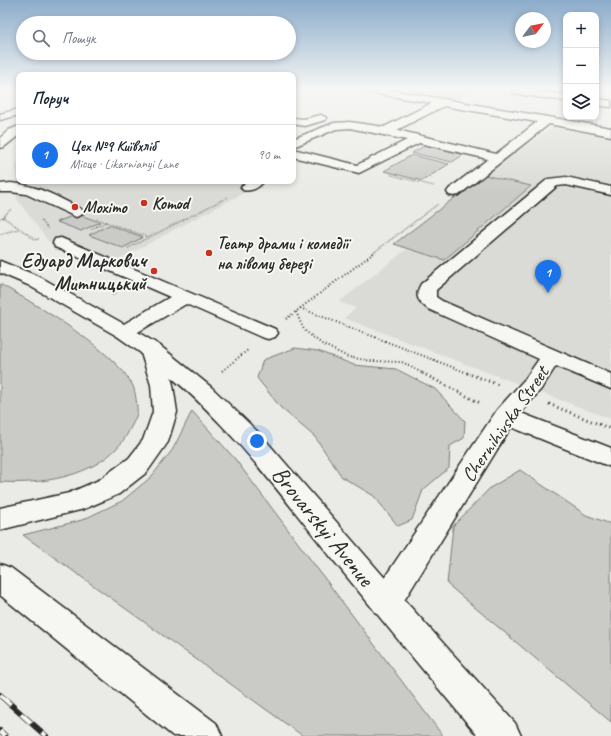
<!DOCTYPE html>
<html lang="uk">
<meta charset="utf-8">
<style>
body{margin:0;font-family:Caveat,sans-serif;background:#f6f6f7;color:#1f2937}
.controls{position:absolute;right:12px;top:12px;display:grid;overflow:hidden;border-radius:8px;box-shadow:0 2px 6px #0003}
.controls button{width:36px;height:36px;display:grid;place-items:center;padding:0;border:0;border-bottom:1px solid #e0e1e3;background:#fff;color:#1f2937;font:20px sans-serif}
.compass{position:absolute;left:515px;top:12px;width:36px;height:36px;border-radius:50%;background:#fff;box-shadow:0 2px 6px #0003;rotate:58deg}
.you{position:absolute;left:257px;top:441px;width:14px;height:14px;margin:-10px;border:3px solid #fff;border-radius:50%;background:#1a73e8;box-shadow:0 0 0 6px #1a73e833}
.badge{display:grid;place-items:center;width:26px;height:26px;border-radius:50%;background:#1a73e8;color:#fff;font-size:13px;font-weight:700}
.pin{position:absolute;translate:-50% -33px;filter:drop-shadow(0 1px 2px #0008)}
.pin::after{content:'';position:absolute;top:21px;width:14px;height:12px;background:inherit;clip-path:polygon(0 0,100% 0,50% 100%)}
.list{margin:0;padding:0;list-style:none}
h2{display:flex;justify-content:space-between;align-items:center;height:52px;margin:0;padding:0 16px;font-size:17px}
h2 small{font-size:13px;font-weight:400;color:#747a83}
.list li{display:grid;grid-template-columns:26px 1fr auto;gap:12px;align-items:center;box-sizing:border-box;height:60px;padding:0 16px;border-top:1px solid #e0e1e3}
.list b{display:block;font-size:15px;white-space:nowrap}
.list p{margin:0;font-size:13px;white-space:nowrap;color:#747a83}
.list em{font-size:13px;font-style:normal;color:#747a83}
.icon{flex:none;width:22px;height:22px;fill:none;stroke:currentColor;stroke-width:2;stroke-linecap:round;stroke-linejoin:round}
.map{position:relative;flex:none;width:611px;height:736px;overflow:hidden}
.search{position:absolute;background:#fff;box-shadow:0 2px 6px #0003;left:16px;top:16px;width:280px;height:44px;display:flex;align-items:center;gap:10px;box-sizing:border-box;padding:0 14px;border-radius:22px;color:#747a83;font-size:15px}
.panel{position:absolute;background:#fff;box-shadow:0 2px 6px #0003;left:16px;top:72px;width:280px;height:112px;border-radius:8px}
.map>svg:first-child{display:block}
.built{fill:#dadad6}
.green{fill:#cacac7;stroke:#7a7a79}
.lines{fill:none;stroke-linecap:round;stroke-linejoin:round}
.minor-casing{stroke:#2b2b2b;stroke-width:3}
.major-casing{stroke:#2b2b2b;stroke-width:3}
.path-far2{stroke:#2b2b2b;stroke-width:1.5;stroke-dasharray:0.5 1.5;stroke-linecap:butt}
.path-far1{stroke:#2b2b2b;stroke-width:2;stroke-dasharray:1 2.5;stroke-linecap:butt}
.path{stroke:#2b2b2b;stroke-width:3;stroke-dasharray:1 3.5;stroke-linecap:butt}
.minor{fill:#f6f6f2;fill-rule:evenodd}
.major{fill:#f6f6f2;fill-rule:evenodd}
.rail-casing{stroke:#2b2b2b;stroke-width:6}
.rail{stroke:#f6f6f2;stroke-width:4.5;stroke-dasharray:14;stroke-linecap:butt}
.poi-dot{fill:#c8321e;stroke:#f6f6f2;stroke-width:1.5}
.labels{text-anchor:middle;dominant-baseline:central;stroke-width:4;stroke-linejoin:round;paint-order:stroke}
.far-poi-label{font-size:17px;font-weight:bold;fill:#2b2b2b;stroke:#f6f6f2;text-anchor:start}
.poi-label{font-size:20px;font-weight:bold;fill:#2b2b2b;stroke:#f6f6f2;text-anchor:end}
.street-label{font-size:20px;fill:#2b2b2b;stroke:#f6f6f2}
.near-street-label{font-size:24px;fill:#2b2b2b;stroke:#f6f6f2}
</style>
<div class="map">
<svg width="611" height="736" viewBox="0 0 611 736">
<rect width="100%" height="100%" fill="#eaeae6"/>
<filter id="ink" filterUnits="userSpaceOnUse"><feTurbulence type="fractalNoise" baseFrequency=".025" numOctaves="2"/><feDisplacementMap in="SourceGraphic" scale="8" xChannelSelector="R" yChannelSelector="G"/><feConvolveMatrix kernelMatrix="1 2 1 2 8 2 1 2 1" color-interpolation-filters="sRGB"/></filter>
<g filter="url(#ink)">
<!-- built -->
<g class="built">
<polygon points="355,89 475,89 446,105"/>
<polygon points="553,127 611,138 611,419 344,318 356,308 339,302 407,249 444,260 531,187 484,175"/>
<polygon points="19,160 19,181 266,181 104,267 48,241 17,199 16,165"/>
</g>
<!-- green -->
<g class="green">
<polygon points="429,143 468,152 452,162 412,153"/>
<polygon points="412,155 449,164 422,181 384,171"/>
<polygon points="484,175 531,186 444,260 394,244"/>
<polygon points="77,214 100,222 81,231 57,222"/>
<polygon points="109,225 143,237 123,248 89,235"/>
<path d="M0,284C35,304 116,351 133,386C135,390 138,409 137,413C136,418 133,423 131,427C109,475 47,485 0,482Z"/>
<polygon points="295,348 318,351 354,365 396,369 435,389 465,421 464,438 450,446 449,468 423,490 412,520 398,526 374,496 342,477 315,437 281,408 257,378 263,360"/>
<polygon points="192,411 235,459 443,736 303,736 23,535 82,520 122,501 151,477 173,449"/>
<polygon points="520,470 586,515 611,524 611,722 447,584 453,526 490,488"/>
</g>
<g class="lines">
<!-- minor casing -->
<g class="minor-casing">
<g id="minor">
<path d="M363,89H385L611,128V136L549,124L459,195L454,196L449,195L447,192L449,189L488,159L419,143L359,173L293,157V149L357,165L407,140L350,128L336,129L293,147V139L334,123L350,122L384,127L432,103L368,92ZM444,106L537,122L496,154L397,130Z"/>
<polygon points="513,89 525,89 566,95 566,101 517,94 513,93 512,91"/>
<polygon points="596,99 611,101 611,107 596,105"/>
<polygon points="321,115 327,118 325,120 305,126 293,124 293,118 304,119"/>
<path d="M566,177L611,187V195L566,185L557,186L436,290V297L442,301L611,374V389L556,366L541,389L521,413L611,448V467L511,427L397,612L386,616L375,612L370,602L375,592L497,410L525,379L539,359L428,309C418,301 414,296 421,284L548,179Z"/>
<path d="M248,181H264C259,188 251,192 243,190L241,187Z"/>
<path d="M11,183C37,185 58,197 81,209L84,212L81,215L76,217L26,194L11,192H0V184Z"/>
<polygon points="61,238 275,329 278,333 275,337 268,339 261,337 186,304 131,336 124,338 117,336 114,332 117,328 170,297 55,247 53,243 55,239"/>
</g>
</g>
<!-- major casing -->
<g class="major-casing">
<g id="major">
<polygon points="19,109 19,115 0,120 0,114"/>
<polygon points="19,126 19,135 4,147 0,148 0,138 9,130"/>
<path d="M0,261L40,277L131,328L159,345L211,387L261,435L397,592L515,723L521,736H478C427,675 376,613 326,551C277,490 231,427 171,377L173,385L177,412L168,442L147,472L119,494L84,509L0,530V508L69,493L99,480L129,458L143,440L153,412L151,385L141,353L117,336L28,285L0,273Z"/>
<polygon points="0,564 11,568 216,723 222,736 173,736 0,595"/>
</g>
</g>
<!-- path-far2 -->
<g class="path-far2">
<polyline points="391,175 434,186"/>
<polyline points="3,217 11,209"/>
<polyline points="0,218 3,217 36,240 40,238"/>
<polyline points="97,219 148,237"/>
<polyline points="41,220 48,229"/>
<polyline points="91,229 106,222"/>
<polyline points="0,234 19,229"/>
<polyline points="128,248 228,197"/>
<polyline points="373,253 438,204"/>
</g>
<!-- path-far1 -->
<g class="path-far1">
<polyline points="112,295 118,291"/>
<polyline points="300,308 470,374"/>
<polyline points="296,312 304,330 322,344 348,357 371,361 402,362 424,374"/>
<polyline points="286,319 375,252"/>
<polyline points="222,371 249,349"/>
</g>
<!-- path -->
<g class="path">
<polyline points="422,373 482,404"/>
<polyline points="467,373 499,385"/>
<polyline points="549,404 611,429"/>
</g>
<!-- minor -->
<use href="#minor" class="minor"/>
<!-- major -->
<use href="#major" class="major"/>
<!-- rail casing -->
<g class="rail-casing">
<g id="rail">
<polyline points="0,695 46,736"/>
<polyline points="0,731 5,736"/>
</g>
</g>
<!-- rail -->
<use href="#rail" class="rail"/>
</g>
</g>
<!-- sky -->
<linearGradient id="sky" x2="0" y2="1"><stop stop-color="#8bacca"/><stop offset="0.46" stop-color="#f6f6f4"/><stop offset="1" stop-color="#f6f6f4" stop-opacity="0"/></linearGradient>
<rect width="611" height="192" fill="url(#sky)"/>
<!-- markers -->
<g class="poi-dot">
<circle cx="144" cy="203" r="4"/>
<circle cx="75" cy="207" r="4"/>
<circle cx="209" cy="253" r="4"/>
<circle cx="154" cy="271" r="4"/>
</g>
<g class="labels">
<!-- far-poi labels -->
<g class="far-poi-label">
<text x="152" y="203">Komod</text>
<text x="83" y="207">Мохіто</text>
<text x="217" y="243">Театр драми і комедії<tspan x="217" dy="20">на лівому березі</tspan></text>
</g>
<!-- poi labels -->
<g class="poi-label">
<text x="146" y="260">Едуард Маркович<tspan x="146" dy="23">Митницький</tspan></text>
</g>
<!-- street labels -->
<g class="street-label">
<text transform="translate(505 424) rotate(-55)">Chernihivska Street</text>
</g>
<!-- near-street labels -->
<g class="near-street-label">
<text transform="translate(323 526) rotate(51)">Brovarskyi Avenue</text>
</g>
</g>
</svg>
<div class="controls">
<button>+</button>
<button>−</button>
<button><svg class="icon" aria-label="layers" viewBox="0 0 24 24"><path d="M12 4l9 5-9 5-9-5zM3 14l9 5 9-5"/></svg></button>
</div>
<svg class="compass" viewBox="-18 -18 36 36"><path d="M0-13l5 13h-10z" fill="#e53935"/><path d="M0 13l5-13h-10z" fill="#747a83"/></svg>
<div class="you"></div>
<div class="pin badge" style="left:548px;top:293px">1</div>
<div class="search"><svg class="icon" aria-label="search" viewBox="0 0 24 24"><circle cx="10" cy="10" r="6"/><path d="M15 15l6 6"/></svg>Пошук</div>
<section class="panel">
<h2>Поруч<small></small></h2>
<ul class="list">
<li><span class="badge">1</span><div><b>Цех №9 Київхліб</b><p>Місце · Likarnianyi Lane</p></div><em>90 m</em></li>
</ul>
</section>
</div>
